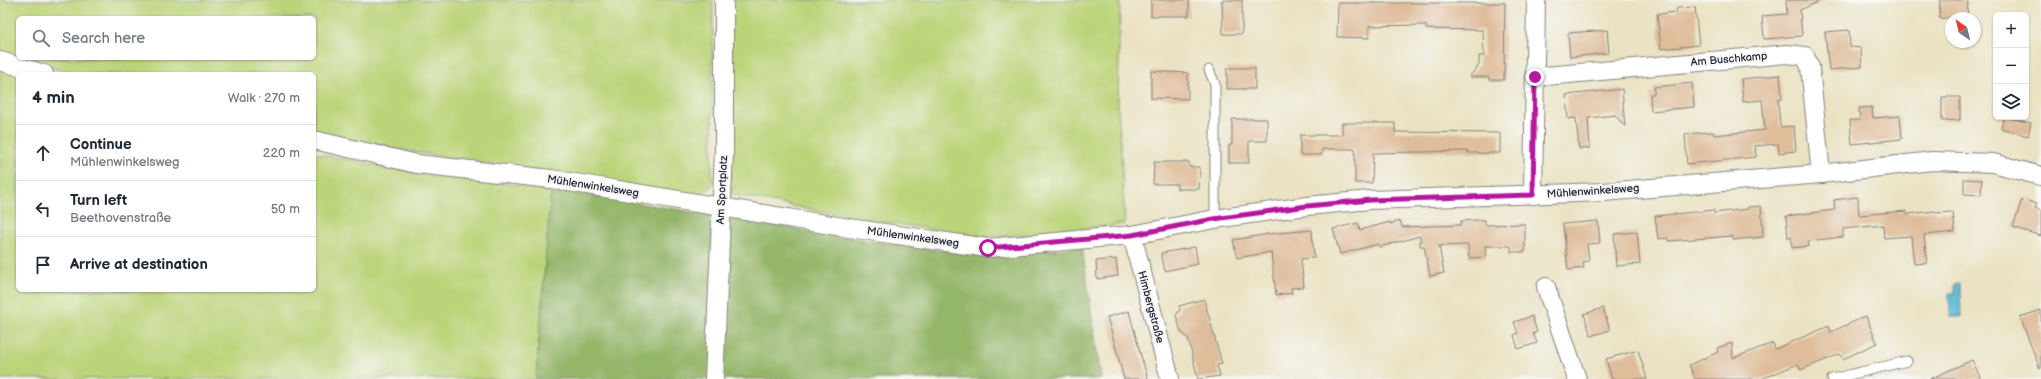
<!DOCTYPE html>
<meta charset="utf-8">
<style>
body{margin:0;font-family:"Balsamiq Sans",sans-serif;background:#f6f6f7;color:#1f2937}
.controls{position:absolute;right:12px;top:12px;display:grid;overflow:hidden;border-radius:6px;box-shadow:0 1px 3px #0004}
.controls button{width:36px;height:36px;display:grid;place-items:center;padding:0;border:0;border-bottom:1px solid #e0e1e3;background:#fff;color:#1f2937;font:20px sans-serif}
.compass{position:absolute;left:1945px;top:12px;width:36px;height:36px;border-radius:50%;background:#fff;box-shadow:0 1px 3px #0004;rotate:325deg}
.stop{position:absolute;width:12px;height:12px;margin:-9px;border:3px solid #b5179e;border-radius:50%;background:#fff}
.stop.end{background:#b5179e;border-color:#fff;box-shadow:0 1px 4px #0008}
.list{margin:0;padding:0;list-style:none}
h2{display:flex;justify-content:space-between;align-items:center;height:52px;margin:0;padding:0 16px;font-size:17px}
h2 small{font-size:13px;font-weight:400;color:#747a83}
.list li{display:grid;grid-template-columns:26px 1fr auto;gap:12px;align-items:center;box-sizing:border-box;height:56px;padding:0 16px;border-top:1px solid #e0e1e3}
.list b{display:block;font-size:15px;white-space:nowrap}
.list p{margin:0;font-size:13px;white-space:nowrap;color:#747a83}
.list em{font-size:13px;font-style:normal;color:#747a83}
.icon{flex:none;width:22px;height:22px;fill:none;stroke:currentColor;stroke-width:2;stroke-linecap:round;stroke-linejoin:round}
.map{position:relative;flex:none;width:2041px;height:379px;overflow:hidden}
.search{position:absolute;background:#fff;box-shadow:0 1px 3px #0004;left:16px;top:16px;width:300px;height:44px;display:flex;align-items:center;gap:10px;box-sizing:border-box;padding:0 14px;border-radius:6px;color:#747a83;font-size:15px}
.panel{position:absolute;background:#fff;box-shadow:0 1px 3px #0004;left:16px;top:72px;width:300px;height:220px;border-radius:6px}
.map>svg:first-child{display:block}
.green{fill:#bbd479;stroke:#6e7b5a}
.forest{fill:#94b669;stroke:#5b6c52}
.water{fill:#51b5d0;stroke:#3a6c86}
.building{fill:#dfbc9a}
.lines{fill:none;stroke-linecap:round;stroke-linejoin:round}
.lane-casing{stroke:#86827e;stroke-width:11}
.street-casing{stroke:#86827e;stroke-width:20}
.lane{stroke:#fff;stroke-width:9}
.street{stroke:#fff;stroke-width:18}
.route{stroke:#b5179e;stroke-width:5}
.labels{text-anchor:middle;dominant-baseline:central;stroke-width:4;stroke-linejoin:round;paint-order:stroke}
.street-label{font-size:11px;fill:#22223b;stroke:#f6f6f2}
</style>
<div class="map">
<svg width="2041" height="379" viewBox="0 0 2041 379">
<rect width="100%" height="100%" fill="#f6f6f2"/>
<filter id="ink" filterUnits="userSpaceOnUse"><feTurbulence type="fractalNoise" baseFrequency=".025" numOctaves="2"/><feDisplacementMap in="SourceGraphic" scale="8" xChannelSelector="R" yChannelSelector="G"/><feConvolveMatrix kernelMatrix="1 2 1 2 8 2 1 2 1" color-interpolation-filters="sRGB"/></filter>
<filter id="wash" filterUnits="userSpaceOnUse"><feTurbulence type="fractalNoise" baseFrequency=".012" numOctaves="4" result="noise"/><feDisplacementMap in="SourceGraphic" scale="16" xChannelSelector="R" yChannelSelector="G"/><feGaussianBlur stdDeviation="0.9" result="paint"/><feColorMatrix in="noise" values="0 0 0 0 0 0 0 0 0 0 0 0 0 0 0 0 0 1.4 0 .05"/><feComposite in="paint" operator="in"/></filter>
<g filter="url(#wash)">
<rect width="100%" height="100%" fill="#eae2c2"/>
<!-- green -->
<g class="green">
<polygon points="0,0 713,0 712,186 698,196 507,167 345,141 314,134 314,74 73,74 20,58 314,58 314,18 18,18 18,57 0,52"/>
<polygon points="731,0 1120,0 1118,104 1125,224 1024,235 984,237 850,217 730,194"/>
<polygon points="0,66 18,74 18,290 314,290 314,153 419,174 551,189 536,379 0,379"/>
</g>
<!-- forest -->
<polygon class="forest" points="551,189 857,239 988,257 1082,247 1101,379 536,379"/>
<!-- water -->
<polygon class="water" points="1955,284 1960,284 1961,317 1950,317 1949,293 1955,293"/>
<g id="blocks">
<!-- building -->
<g class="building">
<rect x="1151" y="0" width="38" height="16"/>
<polygon points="1222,0 1242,0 1242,34 1223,34"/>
<polygon points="1786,0 1822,0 1800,10 1802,36 1764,39 1762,16 1787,14"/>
<polygon points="1940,0 1968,0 1967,18 1939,18"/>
<polygon points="1338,3 1505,3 1504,80 1489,80 1489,77 1469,77 1479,65 1479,56 1484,56 1483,30 1426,29 1426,25 1369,26 1369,38 1337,37"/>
<polygon points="1695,7 1699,45 1661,49 1657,14 1676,12 1677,8"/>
<polygon points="1607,30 1609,53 1570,57 1568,33"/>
<polygon points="1849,30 1850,47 1861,48 1862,67 1829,70 1825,32"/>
<rect x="1227" y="68" width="28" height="21"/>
<polygon points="1151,71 1188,73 1188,99 1151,98"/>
<polygon points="1780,75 1782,99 1778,99 1780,127 1794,126 1796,151 1779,153 1778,144 1755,146 1756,157 1687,164 1685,134 1713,132 1714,135 1765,130 1762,100 1743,102 1741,79"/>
<polygon points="1692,83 1694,107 1651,111 1650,94 1654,94 1654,87"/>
<polygon points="1622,89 1625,127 1615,115 1588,118 1590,148 1579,149 1576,118 1568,119 1566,95"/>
<polygon points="1942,97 1960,97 1960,120 1942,121"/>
<polygon points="1872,107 1873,118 1900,116 1902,139 1852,144 1850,120 1860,120 1859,108"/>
<polygon points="2004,117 2031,123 2028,136 2001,128"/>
<polygon points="1232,119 1267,119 1267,141 1249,141 1249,163 1229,163 1229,145 1232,145"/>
<polygon points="1342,123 1395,123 1395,132 1500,133 1500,153 1468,153 1468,151 1373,153 1372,183 1355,183 1355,149 1322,149 1322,155 1300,155 1300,135 1342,135"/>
<polygon points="1154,162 1189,162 1189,167 1200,167 1199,189 1177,189 1177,184 1153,184"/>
<polygon points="1964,179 1982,180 1981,195 1964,194"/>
<polygon points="1858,197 1859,215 1907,211 1907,214 1935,211 1936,213 1953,212 1955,232 1924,235 1927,263 1914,264 1911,236 1884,238 1883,225 1843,229 1843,237 1808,241 1809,246 1792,248 1791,237 1788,238 1786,216 1835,210 1834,200"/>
<polygon points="2022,199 2037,204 2035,208 2041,210 2041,236 2013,227"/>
<polygon points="1761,206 1763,237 1733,240 1733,236 1668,241 1667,238 1658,239 1655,216 1714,210 1714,213 1748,209 1748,207"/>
<polygon points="1476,220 1485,220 1485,225 1525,224 1525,252 1511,252 1511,246 1485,246 1486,257 1469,258 1468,245 1439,246 1444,273 1430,276 1424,246 1420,246 1420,236 1387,245 1379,247 1379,244 1340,254 1333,229 1358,223 1360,230 1390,222 1390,224 1400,221 1402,227 1461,225 1461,221"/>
<polygon points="1598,221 1600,243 1587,244 1589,261 1583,262 1584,268 1568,270 1563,224"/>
<polygon points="1312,230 1314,258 1301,259 1304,287 1291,288 1292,293 1276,295 1271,252 1237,258 1233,240 1268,234"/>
<polygon points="1637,232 1640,264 1616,266 1614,234"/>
<polygon points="1195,247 1198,264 1165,271 1161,253"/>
<polygon points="1116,259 1118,276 1097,279 1096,261"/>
<polygon points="1204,299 1222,364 1217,365 1220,376 1198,379 1188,338 1181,332 1176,315 1180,310 1179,306"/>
<polygon points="1603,308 1610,330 1591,336 1584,314"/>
<polygon points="2041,310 2041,368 2040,369 2020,317"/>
<polygon points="1129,311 1141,356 1148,379 1124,379 1114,341 1107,317"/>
<polygon points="1532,316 1537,332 1533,333 1537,343 1518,349 1514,335 1518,333 1514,322"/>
<polygon points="1866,316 1877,343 1843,359 1840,354 1801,370 1798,364 1761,379 1695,379 1689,365 1718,352 1717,348 1732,343 1733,358 1773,343 1775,349 1829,326 1831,332"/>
<polygon points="1638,350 1647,379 1612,379 1606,359"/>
<polygon points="1972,360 1981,379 1930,379"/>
</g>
</g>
</g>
<g filter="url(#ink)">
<use href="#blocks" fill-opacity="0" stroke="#86827e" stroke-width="1"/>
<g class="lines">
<!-- lane casing -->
<g class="lane-casing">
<g id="lane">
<polyline points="1209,70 1215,84 1215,219"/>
<polyline points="1832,379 1907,361"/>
</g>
</g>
<!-- street casing -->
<g class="street-casing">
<g id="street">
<polyline points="0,61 44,74"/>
<polyline points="1535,77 1787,54 1805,56 1810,67 1821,174"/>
<polyline points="314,140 417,164 551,179 849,228 988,248 1132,235 1215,219 1307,206 1370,200 1603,192 1821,174 1932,161 1993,163 2041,176"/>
<polyline points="1533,195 1536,0"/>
<polyline points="1132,235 1170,379"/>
<polyline points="1546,287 1577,379"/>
<polyline points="714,379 724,151 724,0"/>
</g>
</g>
<!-- lane -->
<use href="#lane" class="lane"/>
<!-- street -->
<use href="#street" class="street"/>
</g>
</g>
<g class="lines" filter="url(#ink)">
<!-- route -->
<polyline class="route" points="988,248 1132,235 1214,219 1307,206 1370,200 1533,195 1535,77"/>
</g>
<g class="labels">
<!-- street labels -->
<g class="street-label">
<text transform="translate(1729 59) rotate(-5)">Am Buschkamp</text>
<text transform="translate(593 186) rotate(9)">Mühlenwinkelsweg</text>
<text transform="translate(722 190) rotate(-87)">Am Sportplatz</text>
<text transform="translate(1593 191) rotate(-4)">Mühlenwinkelsweg</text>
<text transform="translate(913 237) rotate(8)">Mühlenwinkelsweg</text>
<text transform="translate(1151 307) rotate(75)">Himbergstraße</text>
</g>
</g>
</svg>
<div class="controls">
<button>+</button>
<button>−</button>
<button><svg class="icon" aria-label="layers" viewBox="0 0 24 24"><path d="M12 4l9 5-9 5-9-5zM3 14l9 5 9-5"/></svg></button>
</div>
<svg class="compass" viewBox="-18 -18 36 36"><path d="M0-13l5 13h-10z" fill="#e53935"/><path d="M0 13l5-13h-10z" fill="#747a83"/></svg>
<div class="stop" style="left:988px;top:248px"></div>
<div class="stop end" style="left:1535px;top:77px"></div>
<div class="search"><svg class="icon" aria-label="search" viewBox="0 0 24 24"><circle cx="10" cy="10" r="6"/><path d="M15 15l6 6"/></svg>Search here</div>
<section class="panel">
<h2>4 min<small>Walk · 270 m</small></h2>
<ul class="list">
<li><svg class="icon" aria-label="ahead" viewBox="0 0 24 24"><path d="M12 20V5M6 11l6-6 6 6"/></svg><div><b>Continue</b><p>Mühlenwinkelsweg</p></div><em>220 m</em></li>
<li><svg class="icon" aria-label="left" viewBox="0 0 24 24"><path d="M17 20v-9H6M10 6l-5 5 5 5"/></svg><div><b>Turn left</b><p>Beethovenstraße</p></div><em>50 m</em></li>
<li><svg class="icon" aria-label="arrive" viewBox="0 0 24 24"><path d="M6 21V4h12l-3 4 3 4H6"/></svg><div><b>Arrive at destination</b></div></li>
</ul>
</section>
</div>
